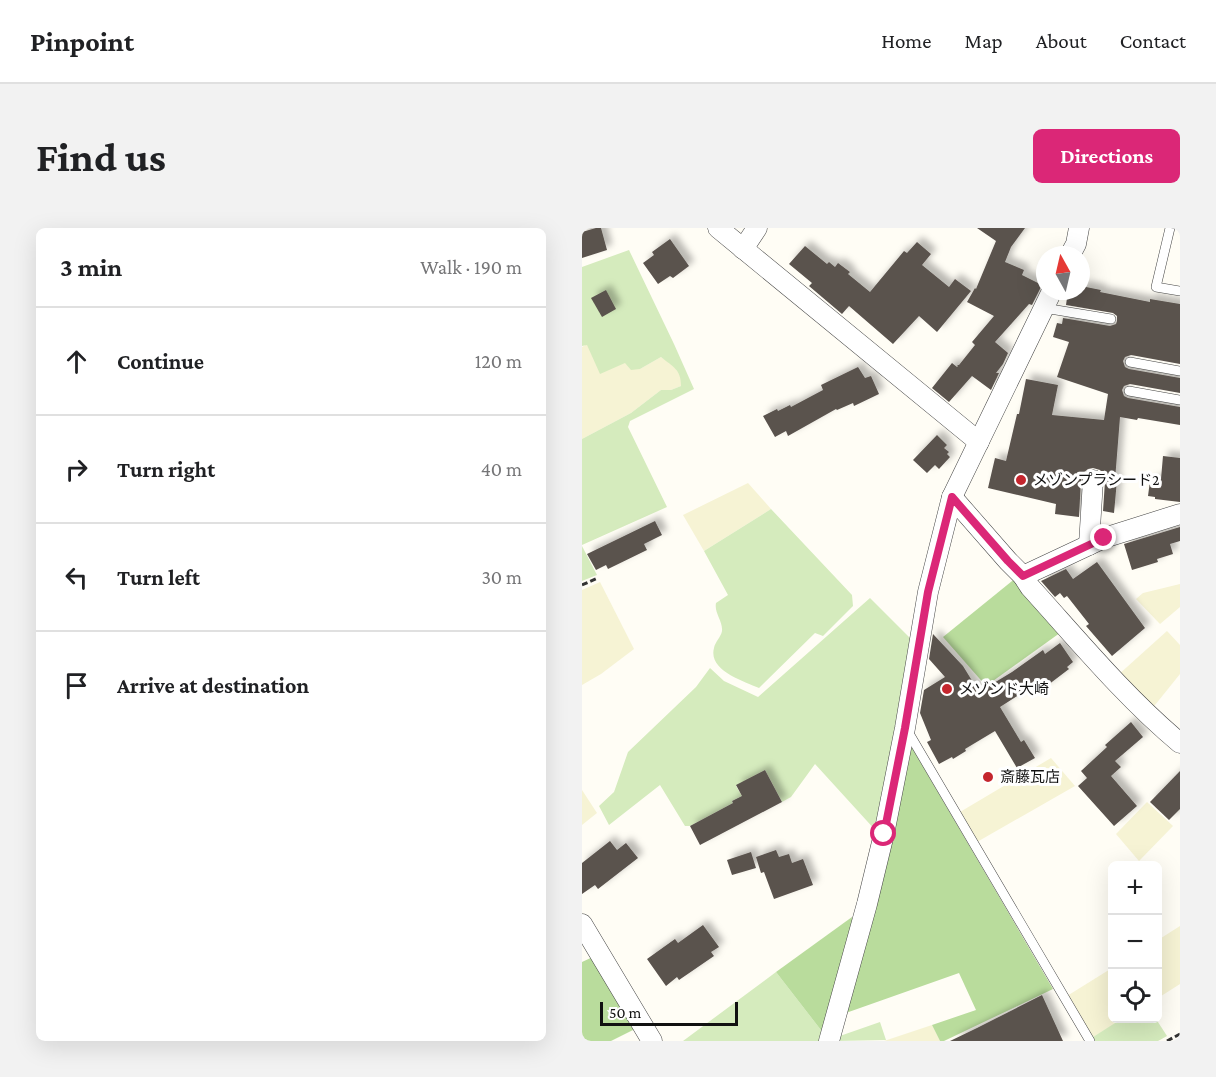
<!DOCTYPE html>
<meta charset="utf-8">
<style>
body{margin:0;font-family:"Crimson Pro","Noto Sans JP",serif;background:#f2f2f2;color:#202124}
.controls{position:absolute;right:18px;bottom:18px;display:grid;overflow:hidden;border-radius:9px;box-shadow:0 6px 24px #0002}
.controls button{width:54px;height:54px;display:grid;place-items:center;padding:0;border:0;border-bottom:2px solid #e0e0e0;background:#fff;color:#202124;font:30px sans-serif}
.compass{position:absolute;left:454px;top:18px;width:54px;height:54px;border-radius:50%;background:#fff;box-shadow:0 6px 24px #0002;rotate:352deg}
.scale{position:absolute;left:18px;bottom:15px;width:138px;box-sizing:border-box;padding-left:6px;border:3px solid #111;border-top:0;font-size:16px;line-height:21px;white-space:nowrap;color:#111;-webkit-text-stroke:4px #fff;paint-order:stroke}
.stop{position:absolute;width:18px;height:18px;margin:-14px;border:4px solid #db2777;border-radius:50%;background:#fff}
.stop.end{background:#db2777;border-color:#fff;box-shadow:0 2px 6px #0008}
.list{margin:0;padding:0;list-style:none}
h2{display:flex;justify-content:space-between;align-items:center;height:78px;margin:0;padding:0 24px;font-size:26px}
h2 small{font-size:20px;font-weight:400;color:#757577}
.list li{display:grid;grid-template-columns:39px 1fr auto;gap:18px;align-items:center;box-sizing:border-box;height:108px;padding:0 24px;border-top:2px solid #e0e0e0}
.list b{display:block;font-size:22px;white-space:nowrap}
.list em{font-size:20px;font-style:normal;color:#757577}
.icon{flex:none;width:33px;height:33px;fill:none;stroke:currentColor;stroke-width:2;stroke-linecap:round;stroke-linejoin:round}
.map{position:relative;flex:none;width:598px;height:813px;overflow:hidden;border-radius:9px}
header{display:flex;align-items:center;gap:36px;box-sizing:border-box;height:84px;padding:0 30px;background:#fff;border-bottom:2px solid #e0e0e0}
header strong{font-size:28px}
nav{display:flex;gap:33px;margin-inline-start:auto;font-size:21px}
.intro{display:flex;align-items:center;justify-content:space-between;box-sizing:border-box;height:144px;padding:0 36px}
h1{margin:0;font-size:42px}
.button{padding:15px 27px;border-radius:9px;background:#db2777;color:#fff;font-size:21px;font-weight:700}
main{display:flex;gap:36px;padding:0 36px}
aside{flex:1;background:#fff;border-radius:9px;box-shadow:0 6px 24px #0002}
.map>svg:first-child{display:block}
.farmland{fill:#f6f3d4}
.green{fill:#d5ebbd}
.forest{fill:#b9dc9c}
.building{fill:#5a524d;filter:url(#shadow)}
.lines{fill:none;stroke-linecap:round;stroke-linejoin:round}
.service-casing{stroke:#444;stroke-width:10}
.minor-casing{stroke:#444;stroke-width:21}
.path{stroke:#333;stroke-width:3;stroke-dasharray:6 3;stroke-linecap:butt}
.service{stroke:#fff;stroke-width:9}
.minor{stroke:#fff;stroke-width:20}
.route{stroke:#db2777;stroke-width:8}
.poi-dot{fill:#c4262e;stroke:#fff;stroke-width:2}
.labels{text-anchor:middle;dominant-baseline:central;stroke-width:6;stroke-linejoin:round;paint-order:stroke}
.poi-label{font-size:15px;fill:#111;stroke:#fff;text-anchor:start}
</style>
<header>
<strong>Pinpoint</strong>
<nav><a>Home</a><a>Map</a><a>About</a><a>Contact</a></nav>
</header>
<div class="intro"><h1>Find us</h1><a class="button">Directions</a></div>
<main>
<aside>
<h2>3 min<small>Walk · 190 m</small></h2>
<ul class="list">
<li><svg class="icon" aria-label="ahead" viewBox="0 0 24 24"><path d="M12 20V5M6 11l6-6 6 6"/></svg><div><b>Continue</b></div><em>120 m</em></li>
<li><svg class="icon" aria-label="right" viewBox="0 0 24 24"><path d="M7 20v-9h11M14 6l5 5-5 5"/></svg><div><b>Turn right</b></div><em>40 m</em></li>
<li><svg class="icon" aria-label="left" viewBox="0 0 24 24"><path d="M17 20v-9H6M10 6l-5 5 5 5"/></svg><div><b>Turn left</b></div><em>30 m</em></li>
<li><svg class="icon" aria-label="arrive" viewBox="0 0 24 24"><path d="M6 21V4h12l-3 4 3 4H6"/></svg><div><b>Arrive at destination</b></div></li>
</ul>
</aside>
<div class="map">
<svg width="598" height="813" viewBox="0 0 598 813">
<defs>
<filter id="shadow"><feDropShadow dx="5.5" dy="-5.5" stdDeviation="3" flood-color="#0004"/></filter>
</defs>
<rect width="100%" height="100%" fill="#fffdf5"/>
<!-- farmland -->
<g class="farmland">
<polygon points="5,116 58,141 79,129 92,138 99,147 99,158 89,162 79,162 49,185 0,211 0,119"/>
<polygon points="166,255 189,281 122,323 101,287"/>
<polygon points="18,354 52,421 19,446 0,457 0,362"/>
<polygon points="598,356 598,379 578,396 554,371 561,365"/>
<polygon points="585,403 598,417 598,446 569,482 535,448"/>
<polygon points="469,530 493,558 395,614 378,584"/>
<polygon points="0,562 15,585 0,597"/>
<polygon points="565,574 591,598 557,633 534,606"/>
<polygon points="598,698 598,756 576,770 576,712"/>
<polygon points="530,740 530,790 541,791 511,809 485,768"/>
<polygon points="350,797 358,813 302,813"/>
</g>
<!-- green -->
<g class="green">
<path d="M47,22L92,116L112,161L48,193L46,199L85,279L0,317V211L49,185L79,162H89L99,158C99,141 91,139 79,129L58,141L49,142L43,135L18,146L5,117L0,118V39Z"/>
<path d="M189,281L270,367L271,378L241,408L233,405L177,460C161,453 126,442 132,420C133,414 139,409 140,403C141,393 132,385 134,375L146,367L122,323Z"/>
<polygon points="0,318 15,347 0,353"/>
<polygon points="288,370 331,413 295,604 233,536 209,569 200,574 183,542 154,558 160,568 150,573 151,575 108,598 103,598 78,557 27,597 17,578 32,564 46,524 114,459 128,440 142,453 176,469"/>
<polygon points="194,744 242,806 240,813 101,813"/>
<polygon points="541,790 574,791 585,808 576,813 513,813 511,809"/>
<polygon points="298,794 304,812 254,813 255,809"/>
</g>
<!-- forest -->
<g class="forest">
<polygon points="435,349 482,402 404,458 361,409"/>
<polygon points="329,518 471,761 362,813 358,813 350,797 394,782 377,745 261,786"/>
<polygon points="270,689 271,703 242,806 194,744"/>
<polygon points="15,727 55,800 29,813 0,813 0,734"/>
</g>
<!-- building -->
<g class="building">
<polygon points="14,0 19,0 25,22 0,30 0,4"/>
<polygon points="395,0 443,0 429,19 423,34 442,42 440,47 460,57 450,77 447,76 413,114 426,125 421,136 414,145 417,145 409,162 390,148 367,174 350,160 370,135 375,139 376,138 375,137 377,137 393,117 390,114 412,88 385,74 393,60 394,61 414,13"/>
<polygon points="88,11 107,38 91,50 88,48 76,56 61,35 72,27 70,24"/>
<polygon points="335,14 349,26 340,37 367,59 373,51 389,63 355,104 337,88 311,116 267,78 260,86 227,58 230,55 207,36 223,18 245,36 247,34 253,39 256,35 268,44 266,46 288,64 322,23 325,25"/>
<polygon points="499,58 519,62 518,64 568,74 568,71 598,76 598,136 549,127 543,129 541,133 543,139 547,141 598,150 598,165 548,156 542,158 540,162 542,168 546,170 598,179 598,197 556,190 555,192 538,189 533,252 535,252 532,285 521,283 523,253 522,247 518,242 511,240 506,241 501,245 499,251 497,289 473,286 474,276 406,260 413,230 424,233 435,186 437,186 444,151 476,157 470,187 522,192 526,166 475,149 487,114 471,109 475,95 480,96 481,90 528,98 534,96 535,93 535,88 531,85 484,77 486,63 499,63"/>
<polygon points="24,62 34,81 20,89 9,70"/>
<polygon points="276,139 283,150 289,148 297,166 272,178 271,175 255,182 254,181 206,208 204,203 193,209 181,188 195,181 196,183 208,177 209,179 241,162 239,157"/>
<polygon points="355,207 365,217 362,220 367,224 365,226 368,229 357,241 353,237 345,245 331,232"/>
<polygon points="581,228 598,230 598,274 573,271 573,269 566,268 568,253 574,254 575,250 579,251"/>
<polygon points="73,293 80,307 62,316 65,322 26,341 24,337 14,342 5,326"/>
<polygon points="598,299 598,313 588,316 591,326 575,331 576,334 550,342 542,316"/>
<polygon points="515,334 563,400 530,428 504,398 507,396 485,368 482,370 478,365 473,369 459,353 484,341 491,351"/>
<polygon points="351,406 381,438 397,464 430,444 461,422 463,426 478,415 491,434 485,439 487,441 462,460 457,454 418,479 439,514 442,512 453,530 435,540 413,503 383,521 384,523 371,531 370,529 357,536 345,514 349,512 338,485 342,462 363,449 347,431"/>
<polygon points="549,494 561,509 533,533 539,539 529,548 555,578 532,598 496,558 505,550 499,543 525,519 523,517"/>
<polygon points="183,542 200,574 118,617 108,598 151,575 150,573 160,568 154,557"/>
<polygon points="598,543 598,581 587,592 568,574"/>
<polygon points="28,613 35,622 44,615 56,630 16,661 13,657 0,666 0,635"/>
<polygon points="194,622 197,629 207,626 210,635 221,631 231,657 192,671 182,644 179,645 174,629"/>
<polygon points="169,624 174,640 150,647 145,632"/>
<polygon points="121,697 137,719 129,724 132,728 97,752 95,749 84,758 65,731 93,711 96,715"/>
<polygon points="460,767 481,813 368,813 395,800"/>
</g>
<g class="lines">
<!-- service casing -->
<g class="service-casing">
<g id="service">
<polyline points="588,0 574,59 598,63"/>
<polyline points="462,80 529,91"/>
<polyline points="548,134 598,143"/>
<polyline points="547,163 598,172"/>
<polyline points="325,502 508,813"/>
</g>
</g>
<!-- minor casing -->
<g class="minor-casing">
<g id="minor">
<polyline points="136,0 397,214"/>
<polyline points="161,21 175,0"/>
<polyline points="488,27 494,16 497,0"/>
<path d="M370,269L426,333L441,348L448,359C496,412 543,469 598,515"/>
<polyline points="507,317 511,252"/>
<polyline points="441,348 522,310 598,286"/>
<polyline points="0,696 70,813"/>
<polyline points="247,813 285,676 302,606 323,500 346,364 370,269 470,63"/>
</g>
</g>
<!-- path -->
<g class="path">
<polyline points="0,357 16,350"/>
<polyline points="585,813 598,806"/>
</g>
<!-- service -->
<use href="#service" class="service"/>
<!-- minor -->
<use href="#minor" class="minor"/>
</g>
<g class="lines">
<!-- route -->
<polyline class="route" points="302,606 323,500 346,364 370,269 426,333 441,348 522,310"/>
</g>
<!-- markers -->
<g class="poi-dot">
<circle cx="439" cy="252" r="6"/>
<circle cx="365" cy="461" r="6"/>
<circle cx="406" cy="549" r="6"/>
</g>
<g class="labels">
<!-- poi labels -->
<g class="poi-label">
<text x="451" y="252">メゾンプラシード2</text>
<text x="377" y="461">メゾンド大崎</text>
<text x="418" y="549">斎藤瓦店</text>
</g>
</g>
</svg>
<div class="controls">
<button>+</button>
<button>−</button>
<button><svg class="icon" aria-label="locate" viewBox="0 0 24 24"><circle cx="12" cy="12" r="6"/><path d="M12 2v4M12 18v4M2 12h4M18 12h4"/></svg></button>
</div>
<svg class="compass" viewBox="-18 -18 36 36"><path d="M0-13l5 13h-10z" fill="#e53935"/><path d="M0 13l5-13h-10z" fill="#757577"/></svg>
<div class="scale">50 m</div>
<div class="stop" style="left:302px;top:606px"></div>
<div class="stop end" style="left:522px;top:310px"></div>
</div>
</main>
